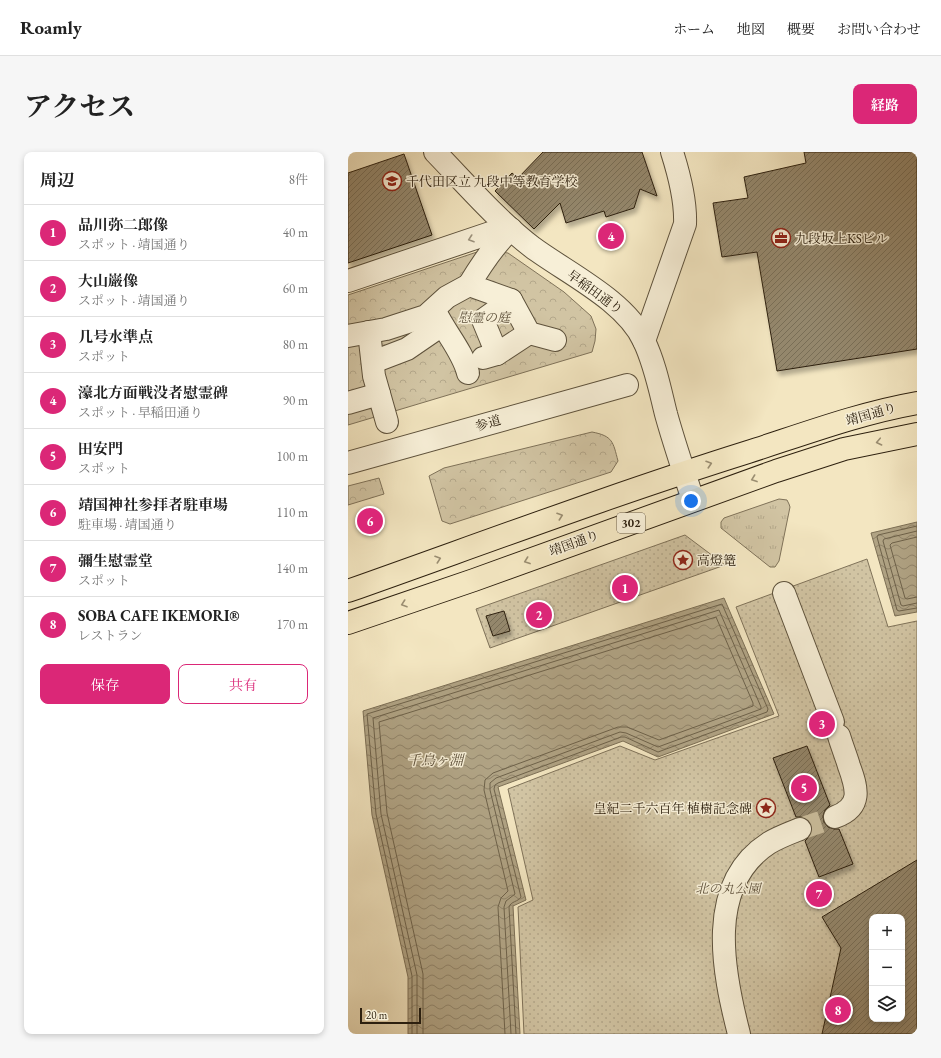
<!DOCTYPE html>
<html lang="ja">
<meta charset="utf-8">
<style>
body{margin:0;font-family:"EB Garamond","Noto Serif JP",serif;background:#f6f6f6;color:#222}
.controls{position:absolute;right:12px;bottom:12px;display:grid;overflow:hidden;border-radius:8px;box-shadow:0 2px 6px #0003}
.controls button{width:36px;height:36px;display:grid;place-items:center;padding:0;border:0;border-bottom:1px solid #e0e0e0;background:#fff;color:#222;font:20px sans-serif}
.scale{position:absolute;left:12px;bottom:10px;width:61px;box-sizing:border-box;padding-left:4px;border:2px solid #2d200f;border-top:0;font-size:11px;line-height:14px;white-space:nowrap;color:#2d200f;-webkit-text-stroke:3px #f7efd7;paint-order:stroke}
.you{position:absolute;left:343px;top:349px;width:14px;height:14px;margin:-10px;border:3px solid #fff;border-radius:50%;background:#1a73e8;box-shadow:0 0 0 6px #1a73e833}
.badge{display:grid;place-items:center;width:26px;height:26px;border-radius:50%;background:#db2777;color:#fff;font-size:13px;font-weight:700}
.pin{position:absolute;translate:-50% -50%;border:2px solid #fff;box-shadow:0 1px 4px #0006}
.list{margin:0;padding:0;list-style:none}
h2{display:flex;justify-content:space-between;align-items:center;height:52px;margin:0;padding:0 16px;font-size:17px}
h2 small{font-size:13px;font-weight:400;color:#767676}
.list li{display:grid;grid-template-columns:26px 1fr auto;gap:12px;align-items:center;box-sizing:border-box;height:56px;padding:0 16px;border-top:1px solid #e0e0e0}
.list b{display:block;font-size:15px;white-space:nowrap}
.list p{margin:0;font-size:13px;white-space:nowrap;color:#767676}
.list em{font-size:13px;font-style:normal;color:#767676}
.actions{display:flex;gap:8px;padding:12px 16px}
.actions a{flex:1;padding:9px 0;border:1px solid #db2777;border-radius:8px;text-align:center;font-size:14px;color:#db2777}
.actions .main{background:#db2777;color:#fff}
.icon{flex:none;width:22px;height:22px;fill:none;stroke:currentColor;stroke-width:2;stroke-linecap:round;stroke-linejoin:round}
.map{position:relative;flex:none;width:569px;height:882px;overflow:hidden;border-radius:8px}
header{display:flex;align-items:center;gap:24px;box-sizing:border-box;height:56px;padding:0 20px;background:#fff;border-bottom:1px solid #e0e0e0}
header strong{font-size:19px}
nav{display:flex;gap:22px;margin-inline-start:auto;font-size:14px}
.intro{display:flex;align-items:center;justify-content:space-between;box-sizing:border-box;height:96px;padding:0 24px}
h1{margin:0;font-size:28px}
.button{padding:10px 18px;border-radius:8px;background:#db2777;color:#fff;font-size:14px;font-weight:700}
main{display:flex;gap:24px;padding:0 24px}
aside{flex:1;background:#fff;border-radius:8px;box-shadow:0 2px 6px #0003}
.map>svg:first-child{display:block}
.grass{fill:url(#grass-tufts);stroke:#7f7259}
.forest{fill:url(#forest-crowns);stroke:#7f7259}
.park{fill:url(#park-dots);stroke:#7f7259;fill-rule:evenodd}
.water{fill:url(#water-waves);stroke:#7c6f55}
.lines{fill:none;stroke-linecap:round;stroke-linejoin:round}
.shore{stroke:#6e624a;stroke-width:1}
.building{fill:url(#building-hatch);stroke:#2d200f;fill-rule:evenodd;filter:url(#shadow)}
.minor-tunnel{stroke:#cbbe9d;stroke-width:22;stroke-dasharray:22 11;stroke-linecap:butt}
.minor-casing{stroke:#5e523c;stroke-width:24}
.major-casing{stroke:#2d200f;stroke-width:24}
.minor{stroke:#f7efd7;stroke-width:22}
.major{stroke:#f3e6c1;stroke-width:22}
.oneway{stroke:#9c927d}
.oneway2{stroke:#9a8d71}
.labels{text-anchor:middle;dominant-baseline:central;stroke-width:3;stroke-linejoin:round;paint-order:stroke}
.shield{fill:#f7efd7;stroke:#6a5e4b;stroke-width:1}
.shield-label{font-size:12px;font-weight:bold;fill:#2d200f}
.poi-label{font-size:13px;fill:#2d200f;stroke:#f7efd7;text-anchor:start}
.street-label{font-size:13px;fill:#2d200f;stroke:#f7efd7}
.park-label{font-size:13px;font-style:italic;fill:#5e513b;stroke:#f7efd7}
.water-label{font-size:14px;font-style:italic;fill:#5b4e38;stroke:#f7efd7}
</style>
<header>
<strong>Roamly</strong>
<nav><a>ホーム</a><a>地図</a><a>概要</a><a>お問い合わせ</a></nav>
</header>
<div class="intro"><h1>アクセス</h1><a class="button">経路</a></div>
<main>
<aside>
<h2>周辺<small>8件</small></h2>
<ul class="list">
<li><span class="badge">1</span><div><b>品川弥二郎像</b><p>スポット · 靖国通り</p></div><em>40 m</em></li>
<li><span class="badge">2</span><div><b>大山巌像</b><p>スポット · 靖国通り</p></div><em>60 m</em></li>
<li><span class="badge">3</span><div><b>几号水準点</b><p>スポット</p></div><em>80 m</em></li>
<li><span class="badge">4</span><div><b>濠北方面戦没者慰霊碑</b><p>スポット · 早稲田通り</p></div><em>90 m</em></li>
<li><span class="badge">5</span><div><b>田安門</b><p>スポット</p></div><em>100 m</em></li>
<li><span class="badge">6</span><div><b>靖国神社参拝者駐車場</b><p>駐車場 · 靖国通り</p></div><em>110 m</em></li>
<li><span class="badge">7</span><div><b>彌生慰霊堂</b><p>スポット</p></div><em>140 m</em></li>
<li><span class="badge">8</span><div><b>SOBA CAFE IKEMORI®</b><p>レストラン</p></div><em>170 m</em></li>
</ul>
<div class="actions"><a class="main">保存</a><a>共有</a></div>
</aside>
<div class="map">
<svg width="569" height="882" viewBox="0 0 569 882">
<defs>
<pattern id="grass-tufts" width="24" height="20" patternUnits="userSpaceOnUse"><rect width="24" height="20" fill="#d1c4a3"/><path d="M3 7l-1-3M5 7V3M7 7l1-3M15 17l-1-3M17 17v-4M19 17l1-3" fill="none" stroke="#b4a88b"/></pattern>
<pattern id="forest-crowns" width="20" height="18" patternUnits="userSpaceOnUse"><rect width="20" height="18" fill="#d1c4a3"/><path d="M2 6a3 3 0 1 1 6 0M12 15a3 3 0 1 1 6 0" fill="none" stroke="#b4a88b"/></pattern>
<pattern id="park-dots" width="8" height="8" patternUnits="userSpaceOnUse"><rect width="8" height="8" fill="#d1c4a3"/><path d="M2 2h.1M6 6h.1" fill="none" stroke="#b4a88b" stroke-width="1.8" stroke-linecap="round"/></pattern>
<pattern id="water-waves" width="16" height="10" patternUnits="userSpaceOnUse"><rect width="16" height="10" fill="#b0a384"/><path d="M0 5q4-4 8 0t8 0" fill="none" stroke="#90846a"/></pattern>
<pattern id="building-hatch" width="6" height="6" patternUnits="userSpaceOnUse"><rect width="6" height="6" fill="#94876c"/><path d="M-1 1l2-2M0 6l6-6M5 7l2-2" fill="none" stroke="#796e57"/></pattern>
<filter id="shadow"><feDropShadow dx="2.5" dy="4.5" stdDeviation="2" flood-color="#0004"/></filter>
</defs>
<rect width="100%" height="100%" fill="#f3e6c1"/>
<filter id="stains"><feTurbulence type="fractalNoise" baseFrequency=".005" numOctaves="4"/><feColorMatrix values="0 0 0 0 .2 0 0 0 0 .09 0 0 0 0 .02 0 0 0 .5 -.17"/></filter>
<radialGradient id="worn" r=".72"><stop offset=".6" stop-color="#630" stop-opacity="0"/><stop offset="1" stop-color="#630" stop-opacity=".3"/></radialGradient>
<!-- grass -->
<polygon class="grass" points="431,347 439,348 441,352 442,355 431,409 427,415 422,415 373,376 373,370 376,366"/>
<!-- forest -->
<g class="forest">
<polygon points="135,98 160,101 216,140 243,164 248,177 247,189 244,200 0,273 0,143"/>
<path d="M244,280C265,284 265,290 270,309L263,320L102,372L94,369L81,324L96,316Z"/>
<polygon points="31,326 36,342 0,353 0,334"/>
</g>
<!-- park -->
<g class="park">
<polygon points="337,383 377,413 142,496 128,457"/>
<path d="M519,407L540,475L569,469V882H176L170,755L185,748L160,637L272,594L307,608L431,564L388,455ZM524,765H554V867H524Z"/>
</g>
<!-- water -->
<g class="water">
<polygon points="569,370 569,460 547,464 523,381"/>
<polygon points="376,446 426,562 310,605 275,589 150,635 178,748 165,754 172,882 60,882 60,825 24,663 15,559"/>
</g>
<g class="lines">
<!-- shore -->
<g class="shore">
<polyline points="569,374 530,383 529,385 549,458 551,459 569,456"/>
<polyline points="569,379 536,387 535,389 553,453 555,454 569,451"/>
<polyline points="569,385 544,391 542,393 557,446 559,447 569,445"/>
<path d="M64,882V824L28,662L19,562L374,452L420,557L419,560L310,600L277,585H273L150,631L147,633L146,637L173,745C170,750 163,749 161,755L168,882"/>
<polyline points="69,882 69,823 33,662 25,566 371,458 413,555 413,557 310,595 278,581 272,580 148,626 142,631 142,638 167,742 158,749 156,755 163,882"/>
<polyline points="75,882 75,822 39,661 31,570 368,465 405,551 405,554 311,588 279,575 270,575 145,621 137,628 136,638 160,739 153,746 150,755 157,882"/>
</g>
</g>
<!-- building -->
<g class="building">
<polygon points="195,0 294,0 309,44 292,37 286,56 258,65 256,59 218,71 212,51 186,77 147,39 164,21 170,26"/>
<polygon points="456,0 569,0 569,197 429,219 409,100 374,105 365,51 400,46 396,25 458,11"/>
<polygon points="56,2 84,83 0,111 0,21"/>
<polygon points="156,459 162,479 145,484 138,464"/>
<polygon points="459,594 482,653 477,658 475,664 476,670 480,675 486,677 491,677 505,712 471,725 457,689 462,684 464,679 464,673 459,667 454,665 448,665 425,606"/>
<path d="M569,708V882H474L493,796L474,765ZM524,765H554V867H524Z"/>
</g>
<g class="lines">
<!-- minor-tunnel -->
<polyline class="minor-tunnel" points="452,677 487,665"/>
<!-- minor casing -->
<g class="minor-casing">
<g id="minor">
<path d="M87,0C118,32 149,68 184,95C219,121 278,149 296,189C307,212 312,238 318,262C326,291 336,320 345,348"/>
<path d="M163,77C146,93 133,113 121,133L163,148L181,181L207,188"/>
<polyline points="0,129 160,75"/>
<path d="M88,161C97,180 115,200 120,221"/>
<polyline points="21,180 26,224 39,270"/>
<polyline points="0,184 38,177 78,164 99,145 121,133"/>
<path d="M296,189L337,72C338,49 331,22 324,0"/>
<polyline points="149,202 135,168 163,148"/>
<polyline points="135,206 149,202 181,181"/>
<polyline points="25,210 59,197 94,173"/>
<polyline points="0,251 31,242"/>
<polyline points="0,311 279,233"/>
<polyline points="436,441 485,570"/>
<path d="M487,665C515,655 509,636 501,614C498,604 494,594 491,584"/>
<path d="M391,882C375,820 357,732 421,691C431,685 442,681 452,677"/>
</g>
</g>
<!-- major casing -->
<g class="major-casing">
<g id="major">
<path d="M0,439C133,392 266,342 400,300C456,282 512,261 569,251"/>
<polyline points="0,471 126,428 428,319 496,297 569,282"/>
</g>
</g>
<!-- minor -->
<use href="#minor" class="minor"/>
<!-- major -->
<use href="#major" class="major"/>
</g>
<!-- one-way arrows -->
<defs><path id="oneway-chevron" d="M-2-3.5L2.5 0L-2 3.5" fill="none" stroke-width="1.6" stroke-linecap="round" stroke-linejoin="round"/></defs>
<use class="oneway" href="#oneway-chevron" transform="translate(123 87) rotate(161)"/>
<g class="oneway2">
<use href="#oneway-chevron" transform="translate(531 290) rotate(168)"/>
<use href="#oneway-chevron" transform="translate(361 312) rotate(-18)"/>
<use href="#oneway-chevron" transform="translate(406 327) rotate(160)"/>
<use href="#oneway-chevron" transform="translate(212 364) rotate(-19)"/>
<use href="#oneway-chevron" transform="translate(90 407) rotate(-19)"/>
<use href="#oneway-chevron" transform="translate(179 409) rotate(160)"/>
<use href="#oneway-chevron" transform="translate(56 452) rotate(161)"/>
</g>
<!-- icons -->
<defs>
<g id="school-ring" transform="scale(1)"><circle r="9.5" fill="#f7efd7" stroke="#8f2418" stroke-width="1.5"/><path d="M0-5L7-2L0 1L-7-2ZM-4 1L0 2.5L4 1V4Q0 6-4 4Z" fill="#8f2418"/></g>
<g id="office-ring" transform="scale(1)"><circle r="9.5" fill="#f7efd7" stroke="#8f2418" stroke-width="1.5"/><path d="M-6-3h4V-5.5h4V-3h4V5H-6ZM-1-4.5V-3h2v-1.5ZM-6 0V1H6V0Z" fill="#8f2418"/></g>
<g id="sight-ring" transform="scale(1)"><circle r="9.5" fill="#f7efd7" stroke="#8f2418" stroke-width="1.5"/><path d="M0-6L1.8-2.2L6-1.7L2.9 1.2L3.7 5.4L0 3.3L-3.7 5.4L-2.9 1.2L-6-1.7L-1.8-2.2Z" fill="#8f2418"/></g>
</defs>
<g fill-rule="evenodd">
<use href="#school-ring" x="44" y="29"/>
<use href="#office-ring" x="433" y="86"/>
<use href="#sight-ring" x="335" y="408"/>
<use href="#sight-ring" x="418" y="656"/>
</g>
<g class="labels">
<!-- shield labels -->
<rect class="shield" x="269" y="361" width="28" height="20" rx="3"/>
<g class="shield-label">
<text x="283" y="371">302</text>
</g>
<!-- poi labels -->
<g class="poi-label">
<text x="58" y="29">千代田区立 九段中等教育学校</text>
<text x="447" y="86">九段坂上KSビル</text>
<text x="349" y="408">高燈篭</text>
<text x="404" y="656" text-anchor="end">皇紀二千六百年 植樹記念碑</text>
</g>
<!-- street labels -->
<g class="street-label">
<text transform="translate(247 140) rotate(36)">早稲田通り</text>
<text transform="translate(523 262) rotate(-16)">靖国通り</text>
<text transform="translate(140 271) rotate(-16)">参道</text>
<text transform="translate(226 391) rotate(-20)">靖国通り</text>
</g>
<!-- park labels -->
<g class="park-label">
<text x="136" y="165">慰霊の庭</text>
<text x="380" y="736">北の丸公園</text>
</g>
<!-- water labels -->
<g class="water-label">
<text x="87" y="608">千鳥ヶ淵</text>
</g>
</g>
<rect width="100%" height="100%" filter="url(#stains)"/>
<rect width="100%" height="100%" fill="url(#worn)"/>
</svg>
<div class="controls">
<button>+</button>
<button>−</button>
<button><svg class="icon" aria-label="layers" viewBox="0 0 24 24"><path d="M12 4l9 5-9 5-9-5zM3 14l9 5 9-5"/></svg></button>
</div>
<div class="scale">20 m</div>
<div class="you"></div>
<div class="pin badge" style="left:277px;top:436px">1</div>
<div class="pin badge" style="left:191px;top:463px">2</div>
<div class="pin badge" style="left:474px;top:572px">3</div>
<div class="pin badge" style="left:263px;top:84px">4</div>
<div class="pin badge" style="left:456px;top:636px">5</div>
<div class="pin badge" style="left:22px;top:369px">6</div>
<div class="pin badge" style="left:471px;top:742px">7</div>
<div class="pin badge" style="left:490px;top:858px">8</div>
</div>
</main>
